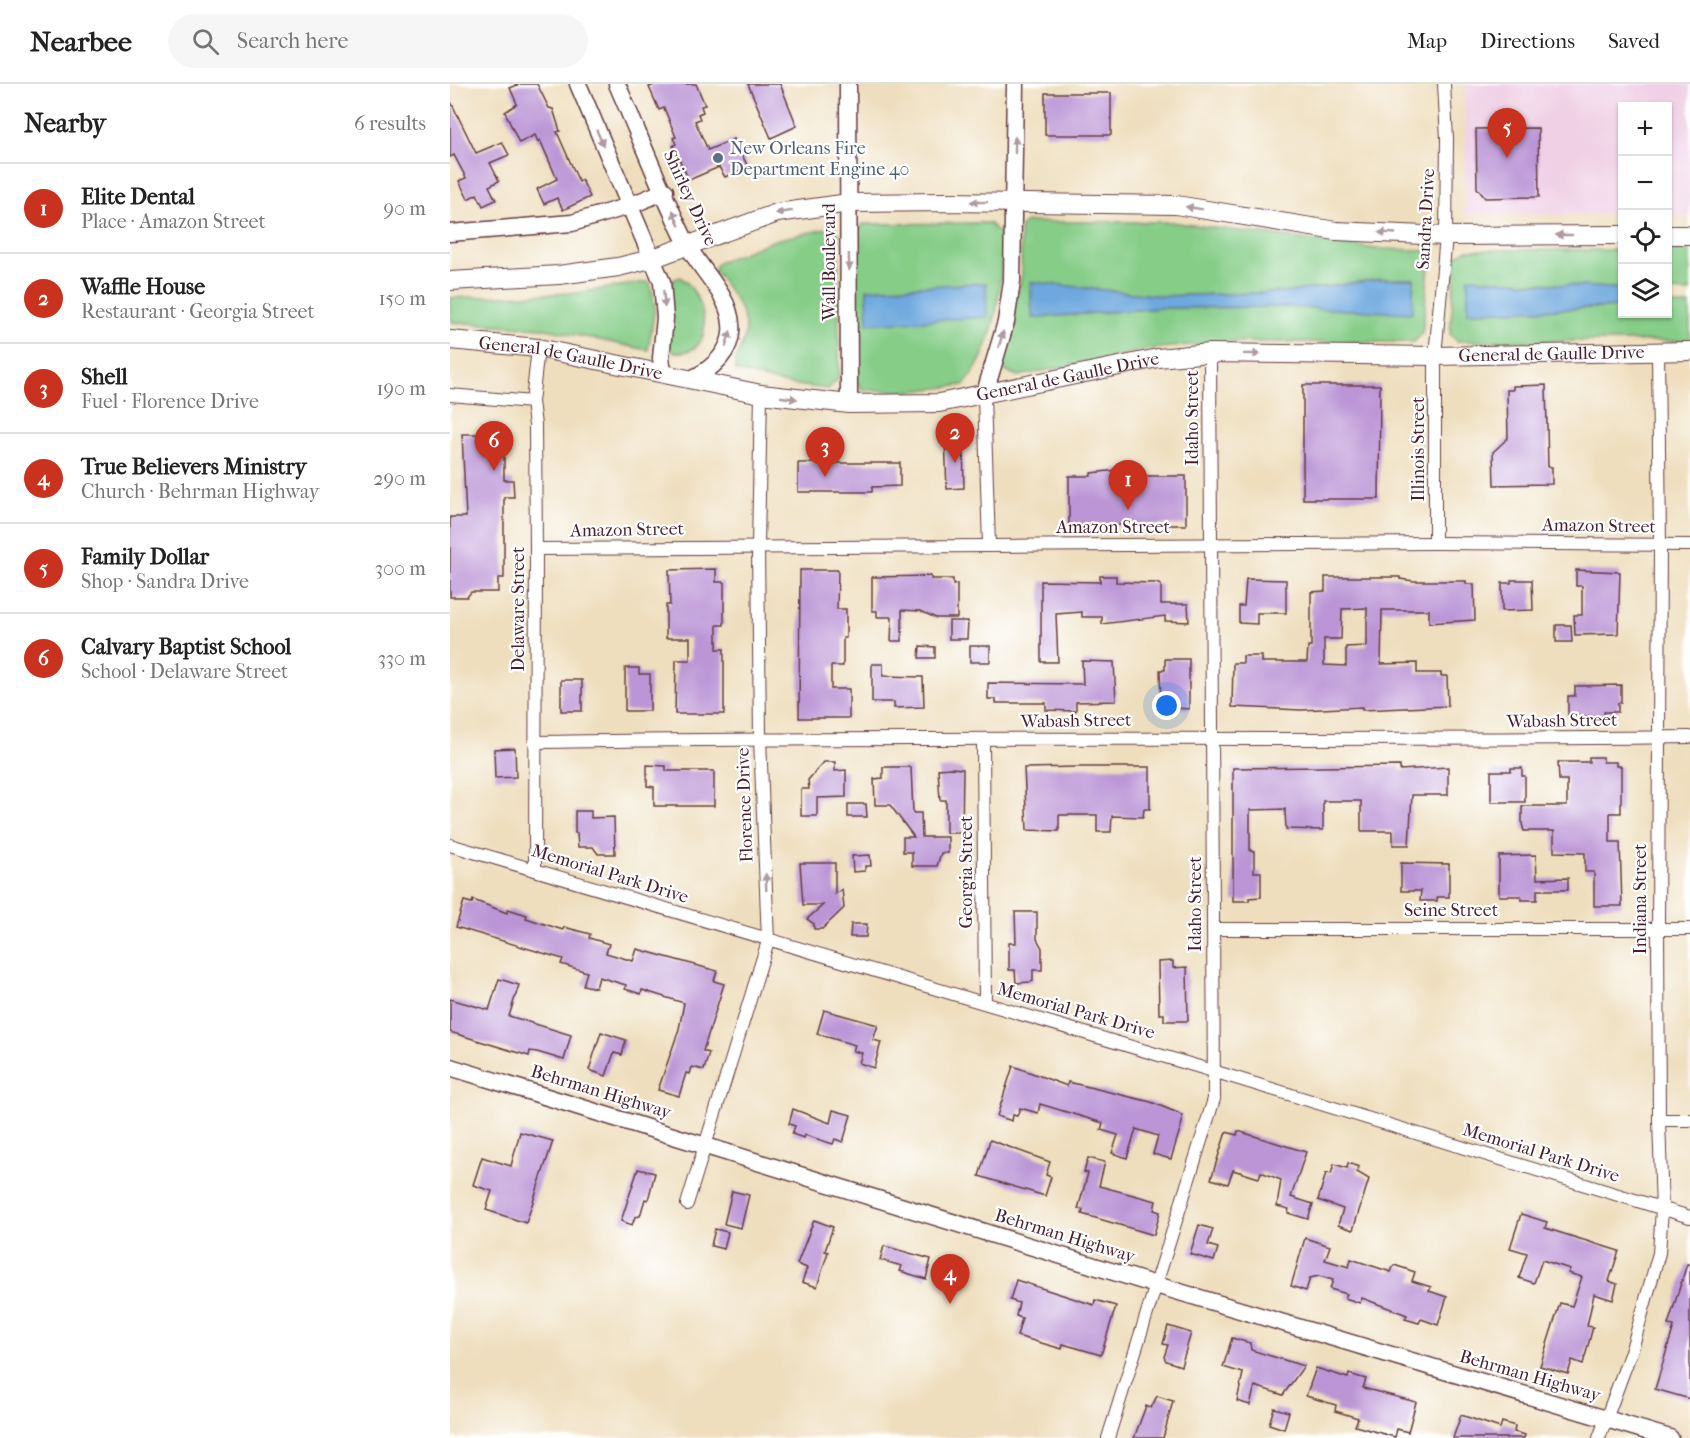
<!DOCTYPE html>
<meta charset="utf-8">
<style>
body{margin:0;font-family:"IM FELL French Canon",serif;background:#f6f6f6;color:#222}
.controls{position:absolute;right:18px;top:18px;display:grid;overflow:hidden;border-radius:0px;box-shadow:0 2px 4px #0004}
.controls button{width:54px;height:54px;display:grid;place-items:center;padding:0;border:0;border-bottom:2px solid #e0e0e0;background:#fff;color:#222;font:30px sans-serif}
.you{position:absolute;left:717px;top:622px;width:21px;height:21px;margin:-15px;border:4px solid #fff;border-radius:50%;background:#1a73e8;box-shadow:0 0 0 9px #1a73e833}
.badge{display:grid;place-items:center;width:39px;height:39px;border-radius:50%;background:#c8321e;color:#fff;font-size:20px;font-weight:700}
.pin{position:absolute;translate:-50% -50px;filter:drop-shadow(0 2px 3px #0008)}
.pin::after{content:'';position:absolute;top:32px;width:21px;height:18px;background:inherit;clip-path:polygon(0 0,100% 0,50% 100%)}
.list{margin:0;padding:0;list-style:none}
h2{display:flex;justify-content:space-between;align-items:center;height:78px;margin:0;padding:0 24px;font-size:26px}
h2 small{font-size:20px;font-weight:400;color:#767676}
.list li{display:grid;grid-template-columns:39px 1fr auto;gap:18px;align-items:center;box-sizing:border-box;height:90px;padding:0 24px;border-top:2px solid #e0e0e0}
.list b{display:block;font-size:22px;white-space:nowrap}
.list p{margin:0;font-size:20px;white-space:nowrap;color:#767676}
.list em{font-size:20px;font-style:normal;color:#767676}
.icon{flex:none;width:33px;height:33px;fill:none;stroke:currentColor;stroke-width:2;stroke-linecap:round;stroke-linejoin:round}
.map{position:relative;flex:none;width:1240px;height:1354px;overflow:hidden}
header{display:flex;align-items:center;gap:36px;box-sizing:border-box;height:84px;padding:0 30px;background:#fff;border-bottom:2px solid #e0e0e0}
header strong{font-size:28px}
nav{display:flex;gap:33px;margin-inline-start:auto;font-size:21px}
.search{width:420px;height:54px;background:#f6f6f6;display:flex;align-items:center;gap:15px;box-sizing:border-box;padding:0 21px;border-radius:33px;color:#767676;font-size:22px}
main{display:flex}
aside{flex:1;background:#fff}
.map>svg:first-child{display:block}
.built{fill:#f0d0e5}
.green{fill:#86cd88;stroke:#68765a;stroke-width:1.5;fill-rule:evenodd}
.water{fill:#6ea8de;stroke:#5c6484;stroke-width:1.5}
.building{fill:#bb95d6;fill-rule:evenodd}
.lines{fill:none;stroke-linecap:round;stroke-linejoin:round}
.street-casing{stroke:#633c41;stroke-width:14}
.secondary-casing{stroke:#633c41;stroke-width:19}
.primary-casing{stroke:#633c41;stroke-width:20}
.street{stroke:#fff;stroke-width:12}
.secondary{stroke:#fff;stroke-width:16}
.primary{stroke:#fff;stroke-width:18}
.oneway{fill:#ae9aa0}
.service-dot{fill:#5c6f8a;stroke:#fff;stroke-width:2}
.labels{text-anchor:middle;dominant-baseline:central;stroke-width:4.5;stroke-linejoin:round;paint-order:stroke}
.service-label{font-size:18px;fill:#4e5e75;stroke:#fff;text-anchor:start}
.street-label{font-size:18px;fill:#4a1f2b;stroke:#fff}
</style>
<header>
<strong>Nearbee</strong>
<div class="search"><svg class="icon" aria-label="search" viewBox="0 0 24 24"><circle cx="10" cy="10" r="6"/><path d="M15 15l6 6"/></svg>Search here</div>
<nav><a>Map</a><a>Directions</a><a>Saved</a></nav>
</header>
<main>
<aside>
<h2>Nearby<small>6 results</small></h2>
<ul class="list">
<li><span class="badge">1</span><div><b>Elite Dental</b><p>Place · Amazon Street</p></div><em>90 m</em></li>
<li><span class="badge">2</span><div><b>Waffle House</b><p>Restaurant · Georgia Street</p></div><em>150 m</em></li>
<li><span class="badge">3</span><div><b>Shell</b><p>Fuel · Florence Drive</p></div><em>190 m</em></li>
<li><span class="badge">4</span><div><b>True Believers Ministry</b><p>Church · Behrman Highway</p></div><em>290 m</em></li>
<li><span class="badge">5</span><div><b>Family Dollar</b><p>Shop · Sandra Drive</p></div><em>300 m</em></li>
<li><span class="badge">6</span><div><b>Calvary Baptist School</b><p>School · Delaware Street</p></div><em>330 m</em></li>
</ul>
</aside>
<div class="map">
<svg width="1240" height="1354" viewBox="0 0 1240 1354">
<rect width="100%" height="100%" fill="#fff"/>
<filter id="ink" filterUnits="userSpaceOnUse"><feTurbulence type="fractalNoise" baseFrequency=".0167" numOctaves="2"/><feDisplacementMap in="SourceGraphic" scale="12" xChannelSelector="R" yChannelSelector="G"/><feConvolveMatrix kernelMatrix="1 2 1 2 8 2 1 2 1" color-interpolation-filters="sRGB"/></filter>
<filter id="wash" filterUnits="userSpaceOnUse"><feTurbulence type="fractalNoise" baseFrequency=".008" numOctaves="4" result="noise"/><feDisplacementMap in="SourceGraphic" scale="24" xChannelSelector="R" yChannelSelector="G"/><feGaussianBlur stdDeviation="1.35" result="paint"/><feColorMatrix in="noise" values="0 0 0 0 0 0 0 0 0 0 0 0 0 0 0 0 0 1.4 0 .05"/><feComposite in="paint" operator="in"/></filter>
<g filter="url(#wash)">
<rect width="100%" height="100%" fill="#eedebd"/>
<!-- built -->
<polygon class="built" points="1015,0 1240,0 1240,133 1218,132 1218,22 1172,22 1172,131 1015,130"/>
<!-- green -->
<g class="green">
<path d="M576,138H720L927,165L973,166L980,174L972,250L964,258H773L700,265L568,292L555,287L552,277L572,191L570,144ZM931,195H964L835,223L711,224L582,234L581,198L711,212L839,208Z"/>
<path d="M539,139L553,154C551,203 547,262 514,301L462,307L413,306L403,293L405,150L413,140ZM536,199V233L418,239L417,205Z"/>
<path d="M384,143L388,148L389,294L378,305L332,299L286,287C282,274 294,263 295,250C298,227 277,204 264,186L267,179L325,156Z"/>
<polygon points="1016,166 1172,166 1172,205 1018,194 1018,228 1172,223 1172,230 1218,230 1218,221 1240,221 1240,257 1007,257 1000,250 1006,173"/>
<polygon points="1218,166 1240,166 1240,208 1218,207"/>
<path d="M230,193C256,210 270,273 224,268L219,263C220,249 220,205 223,196Z"/>
<polygon points="196,198 200,199 205,223 198,266 92,244 0,238 0,214 126,209"/>
</g>
<!-- water -->
<g class="water">
<polygon points="1018,194 1172,205 1172,223 1018,228"/>
<polygon points="931,195 964,195 962,229 835,223 711,224 582,234 581,198 711,212 839,208"/>
<polygon points="536,199 537,233 418,240 417,205"/>
</g>
<g id="blocks">
<!-- building -->
<g class="building">
<polygon points="70,0 87,0 99,24 103,25 110,47 107,48 129,98 132,96 140,113 113,126 107,114 94,120 87,105 107,95 90,56 88,58 85,51 69,59 55,28 67,20 60,4"/>
<polygon points="207,0 246,0 255,21 251,22 253,28 248,30 250,35 245,37 258,66 284,55 298,83 275,93 269,83 239,96 223,62 226,60 223,54 226,53 214,24 209,26 199,3"/>
<polygon points="298,0 330,0 347,42 321,54"/>
<rect x="595" y="9" width="66" height="42"/>
<polygon points="0,16 26,69 52,58 59,71 40,79 49,97 39,102 46,116 33,122 27,110 18,115 9,97 16,94 4,71 0,73"/>
<polygon points="1088,44 1089,113 1035,114 1027,104 1026,45"/>
<polygon points="853,301 930,301 929,415 853,415"/>
<polygon points="1096,301 1098,383 1102,383 1102,400 1044,401 1043,368 1058,354 1057,306 1063,306 1063,302"/>
<polygon points="12,350 54,350 54,396 63,396 64,413 54,413 54,494 48,494 48,508 21,508 17,513 0,513 0,433 16,433"/>
<polygon points="495,353 513,353 514,404 497,405"/>
<polygon points="348,379 450,379 450,402 422,403 422,408 348,408"/>
<polygon points="668,386 687,386 687,392 736,392 736,441 619,441 619,392 641,392 641,389"/>
<polygon points="266,485 266,498 274,498 274,541 267,541 267,565 274,565 274,630 225,630 226,576 240,576 240,554 216,554 216,521 220,521 219,486"/>
<polygon points="350,486 388,486 387,525 396,525 396,554 393,554 393,582 381,582 381,605 399,605 399,634 349,634"/>
<polygon points="1126,486 1170,488 1168,550 1125,551 1124,531 1132,531 1132,502 1126,502"/>
<polygon points="481,492 481,495 503,495 503,501 507,500 507,534 486,534 470,527 452,526 452,557 441,557 442,533 427,533 427,527 422,527 422,493"/>
<polygon points="650,492 666,492 666,498 706,499 711,501 711,520 738,520 739,538 715,537 715,532 652,540 652,533 632,533 632,528 606,530 608,578 591,578 591,497 650,498"/>
<path d="M875,493H950V495L964,497H1016V500H1024L1025,536L979,539V526H932L931,580L967,579V589H991V592H997L998,622L912,626V623L851,626L782,623L783,579H793V572H812V578H857L858,562H861V508L875,507ZM917,524V562L896,563V582L874,581V555H891L892,525Z"/>
<polygon points="796,495 836,496 836,529 807,529 807,540 789,539 789,522 794,522"/>
<polygon points="1061,496 1082,496 1083,526 1052,527 1052,499 1061,499"/>
<polygon points="499,537 518,537 517,555 499,555"/>
<polygon points="1106,541 1121,541 1122,558 1106,558"/>
<polygon points="470,562 485,563 485,574 469,574"/>
<rect x="520" y="562" width="20" height="16"/>
<polygon points="715,575 739,575 739,625 711,623 710,586 715,586"/>
<polygon points="632,577 664,578 666,617 626,618 626,627 596,626 596,619 546,619 546,615 538,615 538,599 633,600"/>
<polygon points="422,580 433,580 433,592 473,593 474,623 444,624 444,618 422,618"/>
<polygon points="175,584 189,584 189,590 200,590 200,627 175,627"/>
<rect x="111" y="596" width="21" height="31"/>
<polygon points="1171,601 1171,619 1168,619 1168,628 1154,628 1154,633 1118,631 1118,612 1125,612 1125,602"/>
<polygon points="65,664 66,693 45,694 44,665"/>
<polygon points="1139,673 1153,673 1153,678 1166,678 1166,682 1171,682 1171,729 1160,729 1160,758 1170,758 1172,822 1144,822 1144,788 1135,788 1135,769 1104,768 1104,747 1074,747 1072,740 1072,722 1117,722 1117,696 1109,696 1108,678 1139,678"/>
<polygon points="374,678 385,678 385,687 396,686 396,713 367,714 367,732 351,732 351,705 359,705 358,696"/>
<polygon points="197,681 216,682 216,687 264,687 264,722 204,722 204,703 197,702"/>
<polygon points="950,682 950,686 998,683 998,711 962,711 959,761 943,761 943,747 911,747 911,717 873,717 873,746 836,745 835,725 800,726 800,767 804,767 804,788 811,788 811,813 799,814 799,817 783,817 783,684"/>
<polygon points="433,683 461,683 463,729 471,729 472,753 498,753 498,769 491,769 487,782 462,782 462,768 453,768 453,753 464,753 440,721 425,721 424,695 433,694"/>
<polygon points="628,683 700,683 700,725 694,725 693,733 662,732 661,748 647,748 647,731 609,731 609,747 577,746 574,684"/>
<polygon points="501,684 513,685 512,749 496,749 496,716 490,716 488,685"/>
<polygon points="1061,684 1072,684 1072,692 1075,692 1075,718 1041,718 1041,687 1061,687"/>
<polygon points="398,720 416,720 417,733 398,733"/>
<polygon points="125,727 141,727 141,734 164,733 165,770 148,770 143,763 128,763 127,749 125,749"/>
<polygon points="420,771 421,782 415,782 415,787 403,788 402,772"/>
<polygon points="1086,771 1087,795 1118,794 1118,806 1087,806 1087,816 1071,816 1071,812 1049,812 1049,772"/>
<polygon points="350,779 385,779 385,810 392,805 394,824 372,845 364,845 364,840 357,835 373,821 353,821"/>
<polygon points="951,779 999,780 999,813 987,813 987,817 970,817 971,807 951,807"/>
<polygon points="23,816 57,829 58,825 77,831 76,834 113,846 114,843 140,850 139,854 159,860 156,869 183,877 187,865 267,887 264,897 274,900 253,967 259,969 254,986 242,983 240,990 236,989 229,1012 208,1006 229,945 234,919 192,906 191,910 175,905 176,901 149,893 146,904 133,901 137,888 111,880 113,875 6,843 14,817 22,819"/>
<polygon points="565,828 587,828 587,855 592,864 592,886 583,886 583,897 581,898 566,899 565,886 559,886 559,859 566,859"/>
<polygon points="401,840 417,840 416,853 400,853"/>
<polygon points="723,877 723,884 737,883 738,937 714,937 714,930 709,930 708,878"/>
<polygon points="49,895 69,901 59,932 121,951 114,976 87,968 80,967 79,972 0,948 0,915 39,926"/>
<polygon points="374,926 428,941 423,956 431,958 424,984 409,979 412,969 403,967 405,961 367,950"/>
<polygon points="151,948 176,956 172,971 164,969 156,992 139,986"/>
<polygon points="563,982 617,1002 618,998 701,1018 728,1029 732,1032 732,1039 721,1075 703,1070 708,1052 686,1045 677,1074 662,1069 668,1051 651,1046 653,1039 590,1020 588,1029 570,1024 567,1032 563,1031 562,1037 547,1032"/>
<polygon points="343,1025 380,1039 383,1026 401,1031 393,1058 385,1055 383,1060 355,1051 354,1054 342,1050 345,1042 339,1040"/>
<polygon points="788,1047 856,1068 841,1113 863,1120 858,1135 838,1129 839,1125 827,1122 831,1096 811,1088 809,1094 783,1086 778,1100 761,1095 776,1048 787,1051"/>
<polygon points="70,1048 103,1057 76,1139 36,1126 42,1107 23,1101 32,1073 61,1082"/>
<polygon points="540,1056 600,1078 596,1091 601,1093 595,1112 529,1092"/>
<polygon points="638,1074 655,1078 649,1102 706,1117 704,1126 710,1128 704,1151 632,1130 633,1126 628,1125 638,1089 634,1088"/>
<polygon points="898,1079 909,1083 907,1088 919,1095 903,1146 888,1141 893,1125 868,1116 876,1089 881,1090 884,1080 897,1084"/>
<polygon points="188,1085 205,1089 198,1116 195,1115 190,1132 185,1133 182,1141 171,1137"/>
<polygon points="282,1107 299,1111 291,1144 274,1140"/>
<polygon points="1071,1130 1097,1138 1095,1144 1169,1167 1159,1197 1167,1200 1163,1216 1144,1210 1137,1242 1143,1243 1133,1280 1122,1276 1118,1290 1090,1282 1110,1219 1122,1222 1132,1193 1118,1189 1120,1185 1092,1176 1084,1199 1069,1194 1077,1169 1060,1164"/>
<polygon points="364,1136 383,1143 375,1167 378,1168 367,1203 352,1198 357,1184 347,1180"/>
<polygon points="749,1141 763,1145 758,1161 768,1164 764,1177 740,1170"/>
<polygon points="265,1145 278,1148 274,1165 261,1162"/>
<polygon points="855,1154 880,1162 875,1176 899,1183 901,1175 941,1188 944,1181 965,1188 962,1197 981,1203 979,1207 997,1213 988,1241 971,1235 969,1239 955,1235 957,1231 912,1214 910,1219 895,1214 897,1210 880,1205 883,1196 869,1192 860,1194 856,1207 841,1202"/>
<polygon points="434,1162 481,1175 476,1195 450,1187 452,1182 430,1176"/>
<polygon points="1237,1180 1240,1180 1240,1315 1205,1305 1224,1242 1218,1241"/>
<polygon points="566,1196 644,1221 645,1216 666,1222 651,1271 613,1260 612,1265 567,1252 572,1234 566,1232 569,1219 560,1216"/>
<polygon points="718,1242 741,1249 731,1282 716,1277 714,1273 718,1261 713,1260"/>
<polygon points="782,1254 800,1259 801,1266 854,1282 833,1311 805,1302 800,1321 787,1317 793,1289 773,1283"/>
<polygon points="866,1284 898,1294 899,1290 916,1295 913,1304 966,1318 958,1348 947,1345 945,1353 905,1342 908,1334 885,1327 886,1321 856,1312"/>
<polygon points="707,1312 723,1317 713,1354 684,1354 696,1322 701,1324"/>
<polygon points="824,1324 839,1328 834,1345 819,1340"/>
<polygon points="1011,1331 1050,1344 1052,1338 1065,1342 1064,1348 1075,1351 1074,1354 1003,1354"/>
</g>
</g>
</g>
<g filter="url(#ink)">
<use href="#blocks" fill-opacity="0" stroke="#633c41" stroke-width="1.5"/>
<g class="lines">
<!-- street casing -->
<g class="street-casing">
<g id="street">
<polyline points="0,311 82,318"/>
<polyline points="534,312 539,461"/>
<polyline points="985,459 985,272 996,152 997,55 994,0"/>
<polyline points="86,465 985,459 1240,461"/>
<polyline points="533,656 535,919"/>
<path d="M85,658C470,651 855,658 1240,653"/>
<polyline points="0,761 763,987 1240,1133"/>
<polyline points="85,786 86,465 85,341 82,318 88,264"/>
<polyline points="763,845 1240,845"/>
<polyline points="1209,1036 1240,1036"/>
<polyline points="237,1120 318,857 310,654 308,462 311,310"/>
<polyline points="658,1354 764,1015 760,269"/>
<polyline points="1149,1354 1182,1265 1209,1169 1212,1125 1209,1036 1208,846 1210,461 1208,266"/>
</g>
</g>
<!-- secondary casing -->
<g class="secondary-casing">
<g id="secondary">
<polyline points="128,0 212,198 215,234 211,274 213,288"/>
<path d="M167,0C190,53 211,108 237,160C250,186 279,210 281,240C284,266 262,286 241,295"/>
<polyline points="398,0 399,320"/>
<polyline points="0,149 122,139 179,122 215,107"/>
<polyline points="534,312 556,238 562,197 565,0"/>
<polyline points="0,983 706,1201 1220,1354"/>
</g>
</g>
<!-- primary casing -->
<g class="primary-casing">
<g id="primary">
<polyline points="1218,151 1240,151"/>
<polyline points="0,197 109,191 168,183 201,175 327,129 399,119 496,118 726,121 886,147 996,152 1172,151"/>
<path id="s1" d="M0,256L88,264L311,310L399,320L489,319L708,274L760,269L985,272L1240,267"/>
</g>
</g>
<!-- street -->
<use href="#street" class="street"/>
<!-- secondary -->
<use href="#secondary" class="secondary"/>
<!-- primary -->
<use href="#primary" class="primary"/>
</g>
<!-- one-way arrows -->
<defs><path id="oneway-solid" d="M-6-.8H1V-3.2L6.5 0L1 3.2V.8H-6Z" transform="scale(1.5)"/></defs>
<g class="oneway">
<use href="#oneway-solid" transform="translate(150 54) rotate(67)"/>
<use href="#oneway-solid" transform="translate(565 61) rotate(-90)"/>
<use href="#oneway-solid" transform="translate(529 118) rotate(-179)"/>
<use href="#oneway-solid" transform="translate(744 124) rotate(-171)"/>
<use href="#oneway-solid" transform="translate(334 128) rotate(172)"/>
<use href="#oneway-solid" transform="translate(226 134) rotate(-113)"/>
<use href="#oneway-solid" transform="translate(937 149) rotate(-177)"/>
<use href="#oneway-solid" transform="translate(1114 151) rotate(180)"/>
<use href="#oneway-solid" transform="translate(399 178) rotate(89)"/>
<use href="#oneway-solid" transform="translate(214 215) rotate(86)"/>
<use href="#oneway-solid" transform="translate(278 255) rotate(-73)"/>
<use href="#oneway-solid" transform="translate(551 255) rotate(-74)"/>
<use href="#oneway-solid" transform="translate(802 270) rotate(1)"/>
<use href="#oneway-solid" transform="translate(339 314) rotate(8)"/>
<use href="#oneway-solid" transform="translate(316 798) rotate(-92)"/>
</g>
</g>
<!-- markers -->
<circle class="service-dot" cx="268" cy="74" r="6"/>
<g class="labels">
<!-- service labels -->
<g class="service-label">
<text x="280" y="64">New Orleans Fire<tspan x="280" dy="21">Department Engine 40</tspan></text>
</g>
<!-- street labels -->
<g class="street-label">
<text transform="translate(240 114) rotate(65)">Shirley Drive</text>
<text transform="translate(976 135) rotate(-87)">Sandra Drive</text>
<text transform="translate(379 178) rotate(-90)">Wall Boulevard</text>
<text stroke="none"><textPath href="#s1" startOffset="1112">General de Gaulle Drive</textPath></text>
<text stroke="none"><textPath href="#s1" startOffset="122">General de Gaulle Drive</textPath></text>
<text stroke="none"><textPath href="#s1" startOffset="626">General de Gaulle Drive</textPath></text>
<text transform="translate(742 334) rotate(-90)">Idaho Street</text>
<text transform="translate(968 365) rotate(-90)">Illinois Street</text>
<text transform="translate(1149 442) rotate(1)">Amazon Street</text>
<text x="663" y="443">Amazon Street</text>
<text transform="translate(177 446) rotate(-1)">Amazon Street</text>
<text transform="translate(68 525) rotate(-90)">Delaware Street</text>
<text transform="translate(626 637) rotate(-1)">Wabash Street</text>
<text transform="translate(1112 637) rotate(-1)">Wabash Street</text>
<text transform="translate(295 721) rotate(-92)">Florence Drive</text>
<text transform="translate(516 788) rotate(-90)">Georgia Street</text>
<text transform="translate(160 790) rotate(17)">Memorial Park Drive</text>
<text transform="translate(1190 815) rotate(-90)">Indiana Street</text>
<text transform="translate(745 820) rotate(-90)">Idaho Street</text>
<text x="1001" y="826">Seine Street</text>
<text transform="translate(626 927) rotate(16)">Memorial Park Drive</text>
<text transform="translate(151 1008) rotate(17)">Behrman Highway</text>
<text transform="translate(1091 1069) rotate(17)">Memorial Park Drive</text>
<text transform="translate(615 1152) rotate(17)">Behrman Highway</text>
<text transform="translate(1080 1292) rotate(16)">Behrman Highway</text>
</g>
</g>
</svg>
<div class="controls">
<button>+</button>
<button>−</button>
<button><svg class="icon" aria-label="locate" viewBox="0 0 24 24"><circle cx="12" cy="12" r="6"/><path d="M12 2v4M12 18v4M2 12h4M18 12h4"/></svg></button>
<button><svg class="icon" aria-label="layers" viewBox="0 0 24 24"><path d="M12 4l9 5-9 5-9-5zM3 14l9 5 9-5"/></svg></button>
</div>
<div class="you"></div>
<div class="pin badge" style="left:678px;top:426px">1</div>
<div class="pin badge" style="left:505px;top:379px">2</div>
<div class="pin badge" style="left:375px;top:393px">3</div>
<div class="pin badge" style="left:500px;top:1220px">4</div>
<div class="pin badge" style="left:1057px;top:74px">5</div>
<div class="pin badge" style="left:44px;top:387px">6</div>
</div>
</main>
